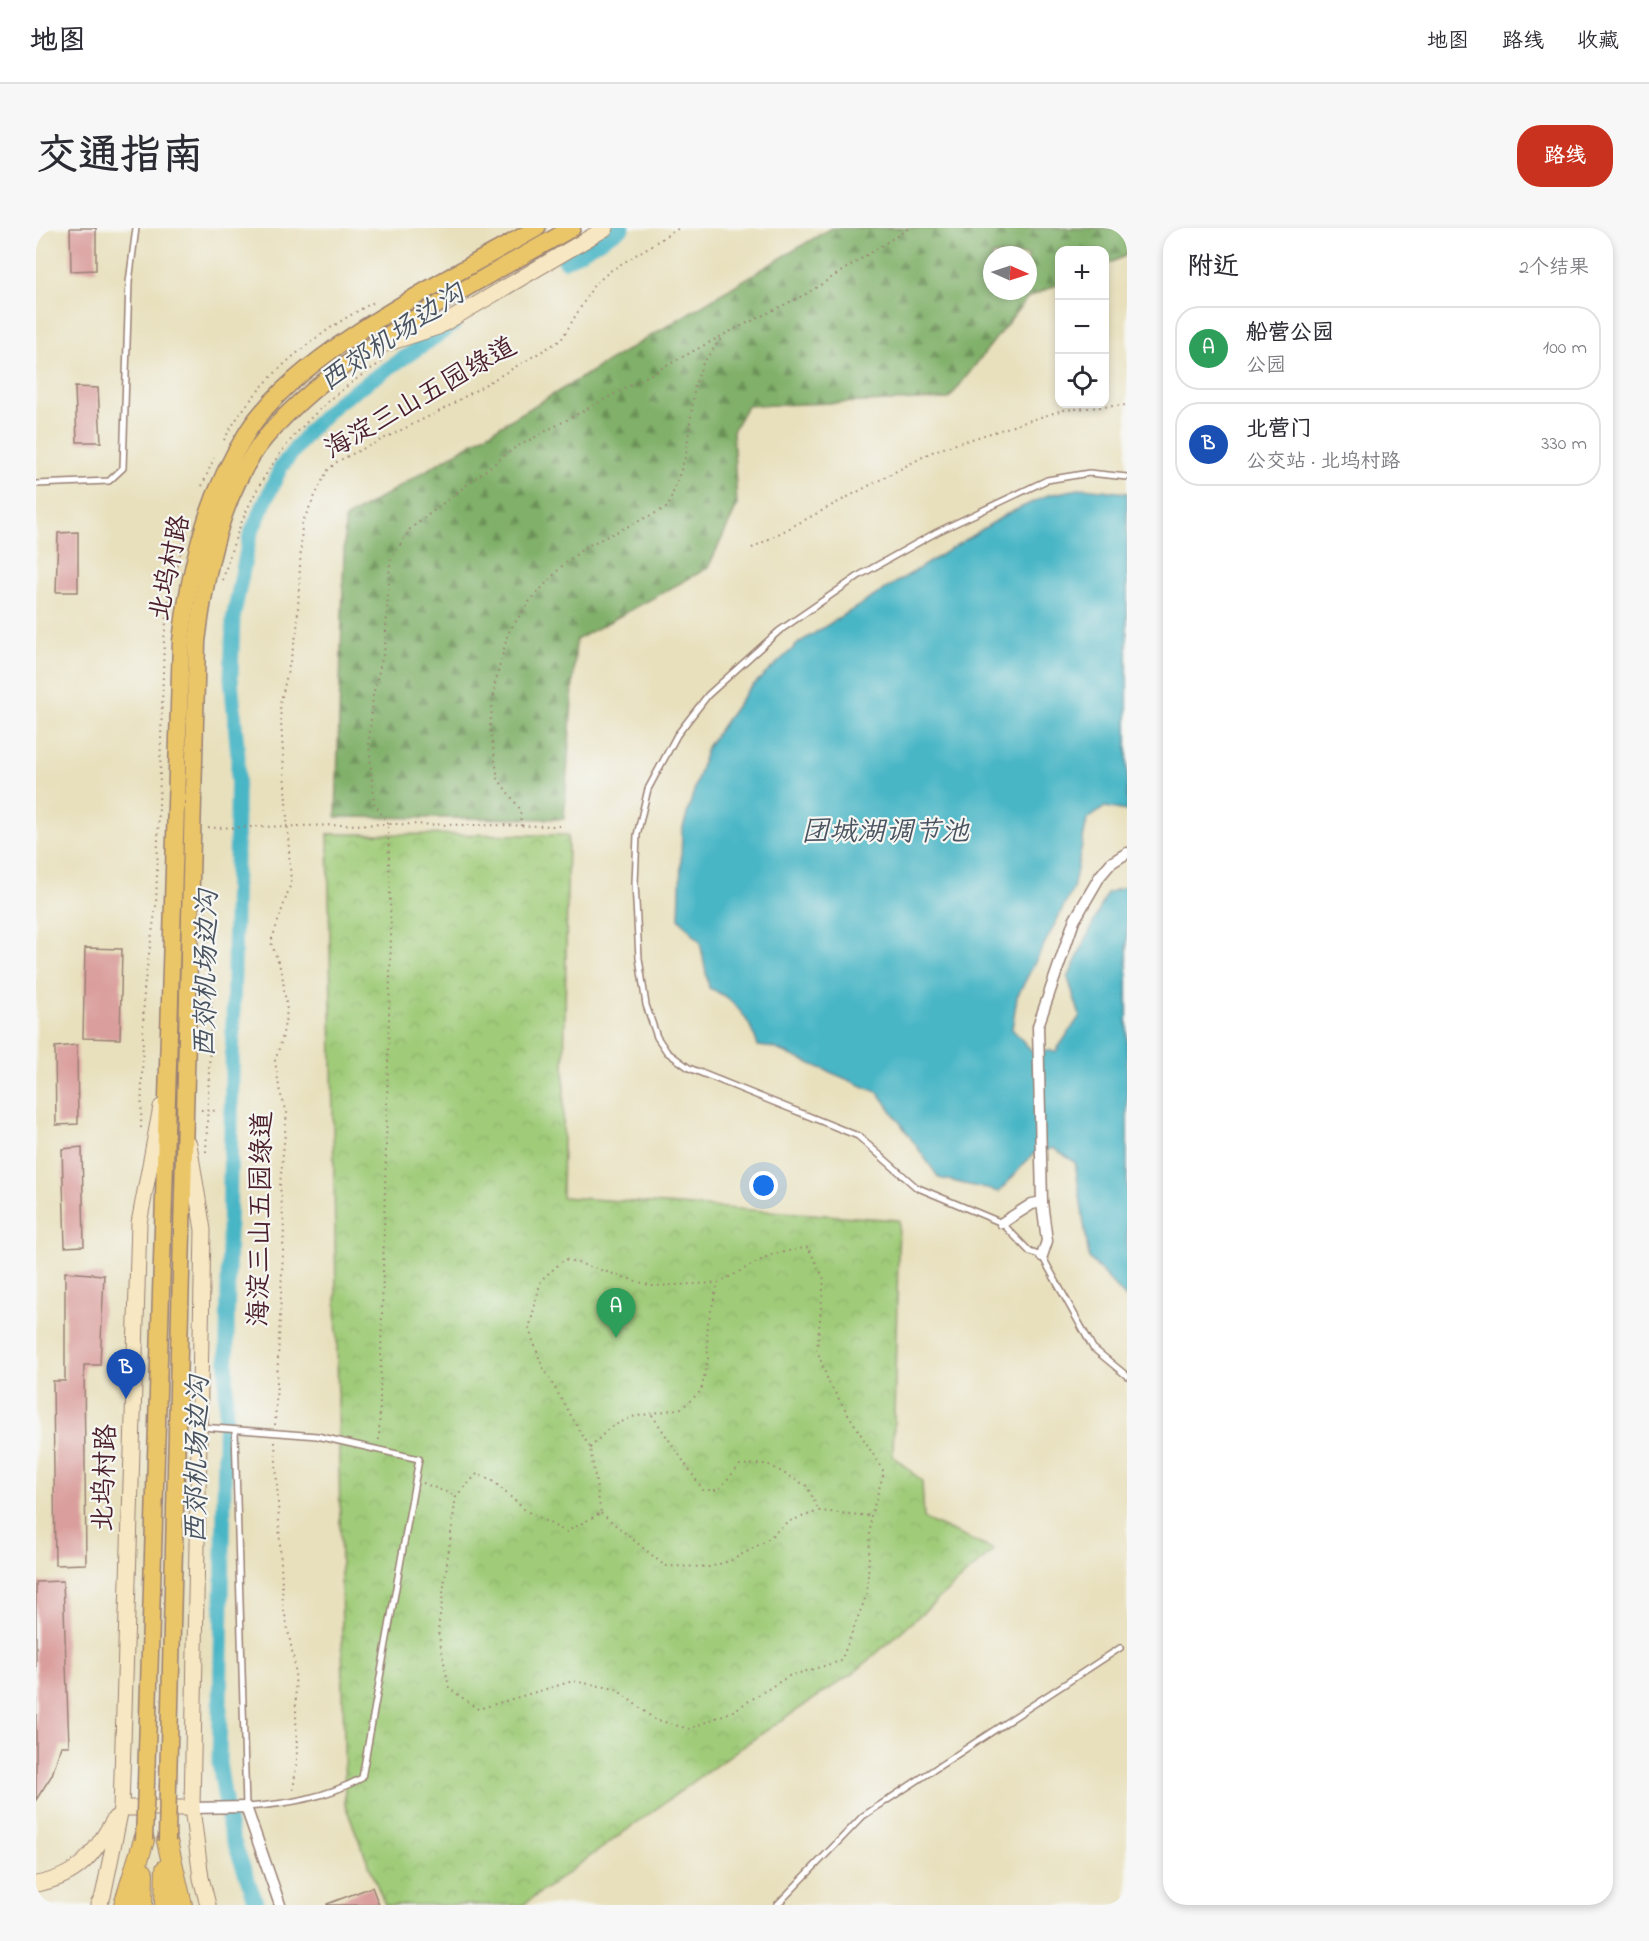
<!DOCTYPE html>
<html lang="zh">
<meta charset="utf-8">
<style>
body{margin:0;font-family:"Indie Flower","LXGW WenKai TC",sans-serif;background:#f7f7f7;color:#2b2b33}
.controls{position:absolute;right:18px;top:18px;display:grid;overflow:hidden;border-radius:12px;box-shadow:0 3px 9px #0003}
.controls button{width:54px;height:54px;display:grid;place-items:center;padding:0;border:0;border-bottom:2px solid #e1e1e2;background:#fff;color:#2b2b33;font:30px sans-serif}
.compass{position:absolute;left:947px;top:18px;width:54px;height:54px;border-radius:50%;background:#fff;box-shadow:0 3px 9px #0003;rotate:93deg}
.you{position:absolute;left:728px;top:958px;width:21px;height:21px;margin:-15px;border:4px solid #fff;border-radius:50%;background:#1a73e8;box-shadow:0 0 0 9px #1a73e833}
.badge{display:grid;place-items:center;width:39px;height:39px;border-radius:50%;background:#c8321e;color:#fff;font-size:20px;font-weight:700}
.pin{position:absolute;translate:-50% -50px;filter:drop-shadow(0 2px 3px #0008)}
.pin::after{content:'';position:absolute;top:32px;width:21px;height:18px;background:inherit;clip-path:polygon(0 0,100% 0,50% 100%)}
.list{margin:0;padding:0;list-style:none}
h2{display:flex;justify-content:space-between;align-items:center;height:78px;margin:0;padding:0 24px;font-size:26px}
h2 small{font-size:20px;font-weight:400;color:#7c7c81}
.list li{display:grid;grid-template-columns:39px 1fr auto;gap:18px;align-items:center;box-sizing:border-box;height:84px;margin:0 12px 12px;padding:0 12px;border:2px solid #e1e1e2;border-radius:24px}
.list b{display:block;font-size:22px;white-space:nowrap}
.list p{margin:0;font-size:20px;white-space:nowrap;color:#7c7c81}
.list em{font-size:20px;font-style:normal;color:#7c7c81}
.icon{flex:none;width:33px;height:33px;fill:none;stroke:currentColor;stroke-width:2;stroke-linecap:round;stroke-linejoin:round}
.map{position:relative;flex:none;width:1091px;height:1677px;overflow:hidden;border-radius:24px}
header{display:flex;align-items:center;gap:36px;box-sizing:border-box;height:84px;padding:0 30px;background:#fff;border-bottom:2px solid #e1e1e2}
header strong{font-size:28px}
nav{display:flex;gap:33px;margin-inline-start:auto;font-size:21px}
.intro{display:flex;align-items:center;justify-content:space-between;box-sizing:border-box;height:144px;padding:0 36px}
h1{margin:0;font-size:42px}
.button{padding:15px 27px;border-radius:24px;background:#c8321e;color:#fff;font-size:21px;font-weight:700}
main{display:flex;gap:36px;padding:0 36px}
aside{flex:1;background:#fff;border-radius:24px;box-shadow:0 3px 9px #0003}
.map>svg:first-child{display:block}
.forest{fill:url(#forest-firs);stroke:#65684a;stroke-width:1.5;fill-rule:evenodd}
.park{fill:url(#park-crowns);stroke:#757652;stroke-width:1.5}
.water{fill:#4ab6c6;stroke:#4a6a78;stroke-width:1.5}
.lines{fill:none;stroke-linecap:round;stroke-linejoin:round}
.canal{stroke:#4ab6c6;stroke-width:15}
.building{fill:#da9f9d}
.lane-casing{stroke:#998074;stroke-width:8}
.street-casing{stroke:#998074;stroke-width:13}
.secondary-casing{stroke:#998074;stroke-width:17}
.primary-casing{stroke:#998074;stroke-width:19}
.highway-casing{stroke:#998074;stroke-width:22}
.path{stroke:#998074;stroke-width:2;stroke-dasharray:1.5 4.5;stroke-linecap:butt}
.lane{stroke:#fff;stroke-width:5}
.street{stroke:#fff;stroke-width:10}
.secondary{stroke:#f7e8c3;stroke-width:15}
.primary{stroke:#ebc669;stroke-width:16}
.highway{stroke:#ebc669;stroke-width:20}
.primary-bridge-casing{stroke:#998074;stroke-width:19;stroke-linecap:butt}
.primary-bridge{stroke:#ebc669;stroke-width:16}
.labels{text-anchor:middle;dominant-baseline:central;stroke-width:4.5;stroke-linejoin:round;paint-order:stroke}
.street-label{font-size:27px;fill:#4a1f2b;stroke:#f6f6f2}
.water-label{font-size:28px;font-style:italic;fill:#4a5461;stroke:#f6f6f2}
</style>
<header>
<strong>地图</strong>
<nav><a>地图</a><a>路线</a><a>收藏</a></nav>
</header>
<div class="intro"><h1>交通指南</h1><a class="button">路线</a></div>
<main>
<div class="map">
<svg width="1091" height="1677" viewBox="0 0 1091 1677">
<defs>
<pattern id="forest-firs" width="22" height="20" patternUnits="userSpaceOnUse" patternTransform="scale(1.5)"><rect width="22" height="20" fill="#80b069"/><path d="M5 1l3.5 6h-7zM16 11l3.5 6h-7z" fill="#6b8f57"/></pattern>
<pattern id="park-crowns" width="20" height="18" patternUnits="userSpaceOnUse" patternTransform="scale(1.5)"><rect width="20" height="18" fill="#a0cc79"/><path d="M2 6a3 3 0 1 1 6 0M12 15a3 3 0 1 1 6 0" fill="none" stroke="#8baf69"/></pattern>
</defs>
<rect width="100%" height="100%" fill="#f6f6f2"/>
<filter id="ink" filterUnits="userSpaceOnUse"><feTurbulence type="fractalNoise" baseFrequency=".0167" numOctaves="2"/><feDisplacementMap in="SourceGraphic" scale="12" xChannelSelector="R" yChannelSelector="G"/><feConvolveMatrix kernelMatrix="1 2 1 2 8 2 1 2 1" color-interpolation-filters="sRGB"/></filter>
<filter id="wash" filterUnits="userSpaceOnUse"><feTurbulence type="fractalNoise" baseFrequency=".008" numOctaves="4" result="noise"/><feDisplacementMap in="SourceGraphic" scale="24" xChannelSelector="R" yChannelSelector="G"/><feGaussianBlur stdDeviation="1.35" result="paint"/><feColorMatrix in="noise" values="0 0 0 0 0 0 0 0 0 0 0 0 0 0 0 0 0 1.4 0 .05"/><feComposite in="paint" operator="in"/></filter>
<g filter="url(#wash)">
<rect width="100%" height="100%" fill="#e8e0bd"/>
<!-- forest -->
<path class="forest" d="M795,0H1091V27L1069,37L1068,22H1023V56L991,70L913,171L711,178L697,203L701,278L672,340L540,412L528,591L300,589L309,291ZM956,27H992V63H956Z"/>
<!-- park -->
<polygon class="park" points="292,606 532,607 526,969 863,992 857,1228 886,1253 888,1291 958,1322 819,1444 707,1518 487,1677 349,1677 309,1577"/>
<!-- water -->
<path class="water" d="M1048,260L1091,265V583L1069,579L1051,592L1037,661L981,769L976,801L996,823H1020L1044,788L1032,750L1071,665L1091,658V1071L1053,1030L1039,934L1017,920L996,927L963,964L903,950L843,865L738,820L722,818C714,792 698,770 673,760L664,714L643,690L646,603L671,519L711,463L764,414L971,286L1012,267Z"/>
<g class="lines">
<!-- canal -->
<g class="canal">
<polyline points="529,33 586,0"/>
<polyline points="221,1677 194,1603 183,1535 202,528 195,450 197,391 214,307 245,239 274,202 302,174 417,97"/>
</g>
</g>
<g id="blocks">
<!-- building -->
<g class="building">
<polygon points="34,0 60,0 60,42 35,43"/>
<polygon points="39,159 62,160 65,214 41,214"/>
<polygon points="42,304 42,364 20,364 22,305"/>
<polygon points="49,720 86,721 84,811 47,810"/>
<polygon points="41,817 42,896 20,897 19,819"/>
<polygon points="46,919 48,1018 29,1019 26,921"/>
<polygon points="29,1044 68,1047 64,1137 48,1137 50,1336 19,1337 17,1153 29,1153"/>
<polygon points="27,1353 33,1518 25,1518 16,1547 0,1572 0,1354"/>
<polygon points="336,1659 343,1677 291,1677 291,1676"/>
</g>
</g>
</g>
<g filter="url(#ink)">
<use href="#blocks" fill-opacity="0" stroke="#998074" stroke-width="1.5"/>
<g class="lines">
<!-- lane casing -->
<g class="lane-casing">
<g id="lane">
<polyline points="1091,249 1053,245 1011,252 901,304 824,347 743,403 672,467 641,507 612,561 601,607 599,655 603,730 610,777 621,809 631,824 653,840 822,908 880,959 966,995 994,1024 1006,1028 1057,1120 1091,1148"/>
<polyline points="0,256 73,253 87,240 93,54 100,0"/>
<path d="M165,1199L281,1208L383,1231L326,1550C289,1570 251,1576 210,1579L199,1203"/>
<polyline points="741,1677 827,1588 1084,1420"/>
</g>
</g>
<!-- street casing -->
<g class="street-casing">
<g id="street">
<polyline points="966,995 996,976 1006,974"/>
<polyline points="1006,1028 1011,1013 1006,974 1002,798 1038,693 1064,648 1075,635 1091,625"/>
<polyline points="156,1580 210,1579 244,1677"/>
</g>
</g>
<!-- secondary casing -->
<g class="secondary-casing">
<g id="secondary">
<polyline points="340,119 402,99 570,0"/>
<polyline points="153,916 167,1002 156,1580 165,1650 172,1677"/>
<polyline points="85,1580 156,1580"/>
<path d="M0,1656C45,1648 57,1626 79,1590"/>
<polyline points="62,1677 67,1668 85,1580 103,995 125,879"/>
</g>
</g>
<!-- primary casing -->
<g class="primary-casing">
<g id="primary">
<path d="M110,1555L145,413C154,338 171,267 212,203C263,123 418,48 501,0"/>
<path d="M132,1557L161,414C169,347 185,263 229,210C302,123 438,57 536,0"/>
</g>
</g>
<!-- highway casing -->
<g class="highway-casing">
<g id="highway">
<polyline points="131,1613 146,1677"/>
<polyline points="88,1677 108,1612"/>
<polyline points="106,1677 107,1645"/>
<polyline points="129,1677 130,1641"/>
</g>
</g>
<!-- path -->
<g class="path">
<path d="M188,212C220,152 279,105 338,74"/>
<polyline points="166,258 178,230"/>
<polyline points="716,320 898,223 1027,182 1091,177"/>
<path d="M187,352C211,253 263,185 349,132"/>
<polyline points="485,598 484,581 462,551 454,498 459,456 472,405 493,374 525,339 549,319 632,279 650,227 659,157 666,137 686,109"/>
<polyline points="172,600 352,596 338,575 333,515 337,467 349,419 354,333 374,301 477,221 687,107 770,66 873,0"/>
<polyline points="165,882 183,883"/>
<polyline points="105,900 108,760 120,678 128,411 134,363 154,289"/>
<polyline points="170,924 176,761 170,684"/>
<polyline points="616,1187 667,1262 682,1262 704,1237 731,1236 771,1258 783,1283"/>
<polyline points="239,1197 248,1001 244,957 251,884 244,865 239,833 246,811 251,783 246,745 235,714 255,655 244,477 261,403 266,295 291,243 302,233 406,182 525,112 558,57 574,43 643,0"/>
<polyline points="343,1212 355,707 352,596 524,598"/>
<polyline points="239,1214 247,1377 259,1438 261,1531 257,1564"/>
<polyline points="554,1220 573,1200 596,1189 646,1180 665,1163 672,1131 671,1099 682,1055"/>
<polyline points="387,1255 420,1268 402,1403 413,1460 442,1481 537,1453 580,1461 618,1491 653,1501 697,1483 753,1448 805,1433 831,1366 835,1288 848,1244 793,1155 781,1122 788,1051 772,1019 734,1027 682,1055 616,1058 529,1031 505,1052 493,1101 506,1138 554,1220 565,1285 530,1304 489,1282 458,1254 441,1246 420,1268"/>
<polyline points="565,1285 629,1338 674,1339 696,1332 730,1313 751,1294 783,1283 835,1288"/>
</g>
<!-- lane -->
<use href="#lane" class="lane"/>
<!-- street -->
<use href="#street" class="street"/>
<!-- secondary -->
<use href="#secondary" class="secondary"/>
<!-- primary -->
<use href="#primary" class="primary"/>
<!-- highway -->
<use href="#highway" class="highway"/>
<!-- primary-bridge casing -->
<g class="primary-bridge-casing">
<g id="primary-bridge">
<polyline points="108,1612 110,1555"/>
<polyline points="131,1613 132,1557"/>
</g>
</g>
<!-- primary-bridge -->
<use href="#primary-bridge" class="primary-bridge"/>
</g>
</g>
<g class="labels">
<!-- street labels -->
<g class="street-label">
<text transform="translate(385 171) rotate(-30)">海淀三山五园绿道</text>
<text transform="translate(135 340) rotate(-78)">北坞村路</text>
<text transform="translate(226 991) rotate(-89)">海淀三山五园绿道</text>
<text transform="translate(70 1250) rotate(-88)">北坞村路</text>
</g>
<!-- water labels -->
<g class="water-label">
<text transform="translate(357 111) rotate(-34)">西郊机场边沟</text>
<text x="849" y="605">团城湖调节池</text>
<text transform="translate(172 746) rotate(-89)">西郊机场边沟</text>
<text transform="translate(163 1232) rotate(-89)">西郊机场边沟</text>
</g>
</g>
</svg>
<div class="controls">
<button>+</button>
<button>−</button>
<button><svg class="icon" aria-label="locate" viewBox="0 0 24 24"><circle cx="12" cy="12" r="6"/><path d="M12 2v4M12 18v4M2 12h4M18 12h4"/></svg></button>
</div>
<svg class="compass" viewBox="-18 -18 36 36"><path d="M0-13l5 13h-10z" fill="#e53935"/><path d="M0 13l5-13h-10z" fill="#7c7c81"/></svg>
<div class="you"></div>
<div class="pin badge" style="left:580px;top:1110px;background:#2e9e5b">A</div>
<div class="pin badge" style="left:90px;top:1171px;background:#1a4fb4">B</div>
</div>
<aside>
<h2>附近<small>2个结果</small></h2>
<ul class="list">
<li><span class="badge" style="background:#2e9e5b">A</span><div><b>船营公园</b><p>公园</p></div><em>100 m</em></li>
<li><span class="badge" style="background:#1a4fb4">B</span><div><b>北营门</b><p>公交站 · 北坞村路</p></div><em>330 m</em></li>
</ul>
</aside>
</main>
